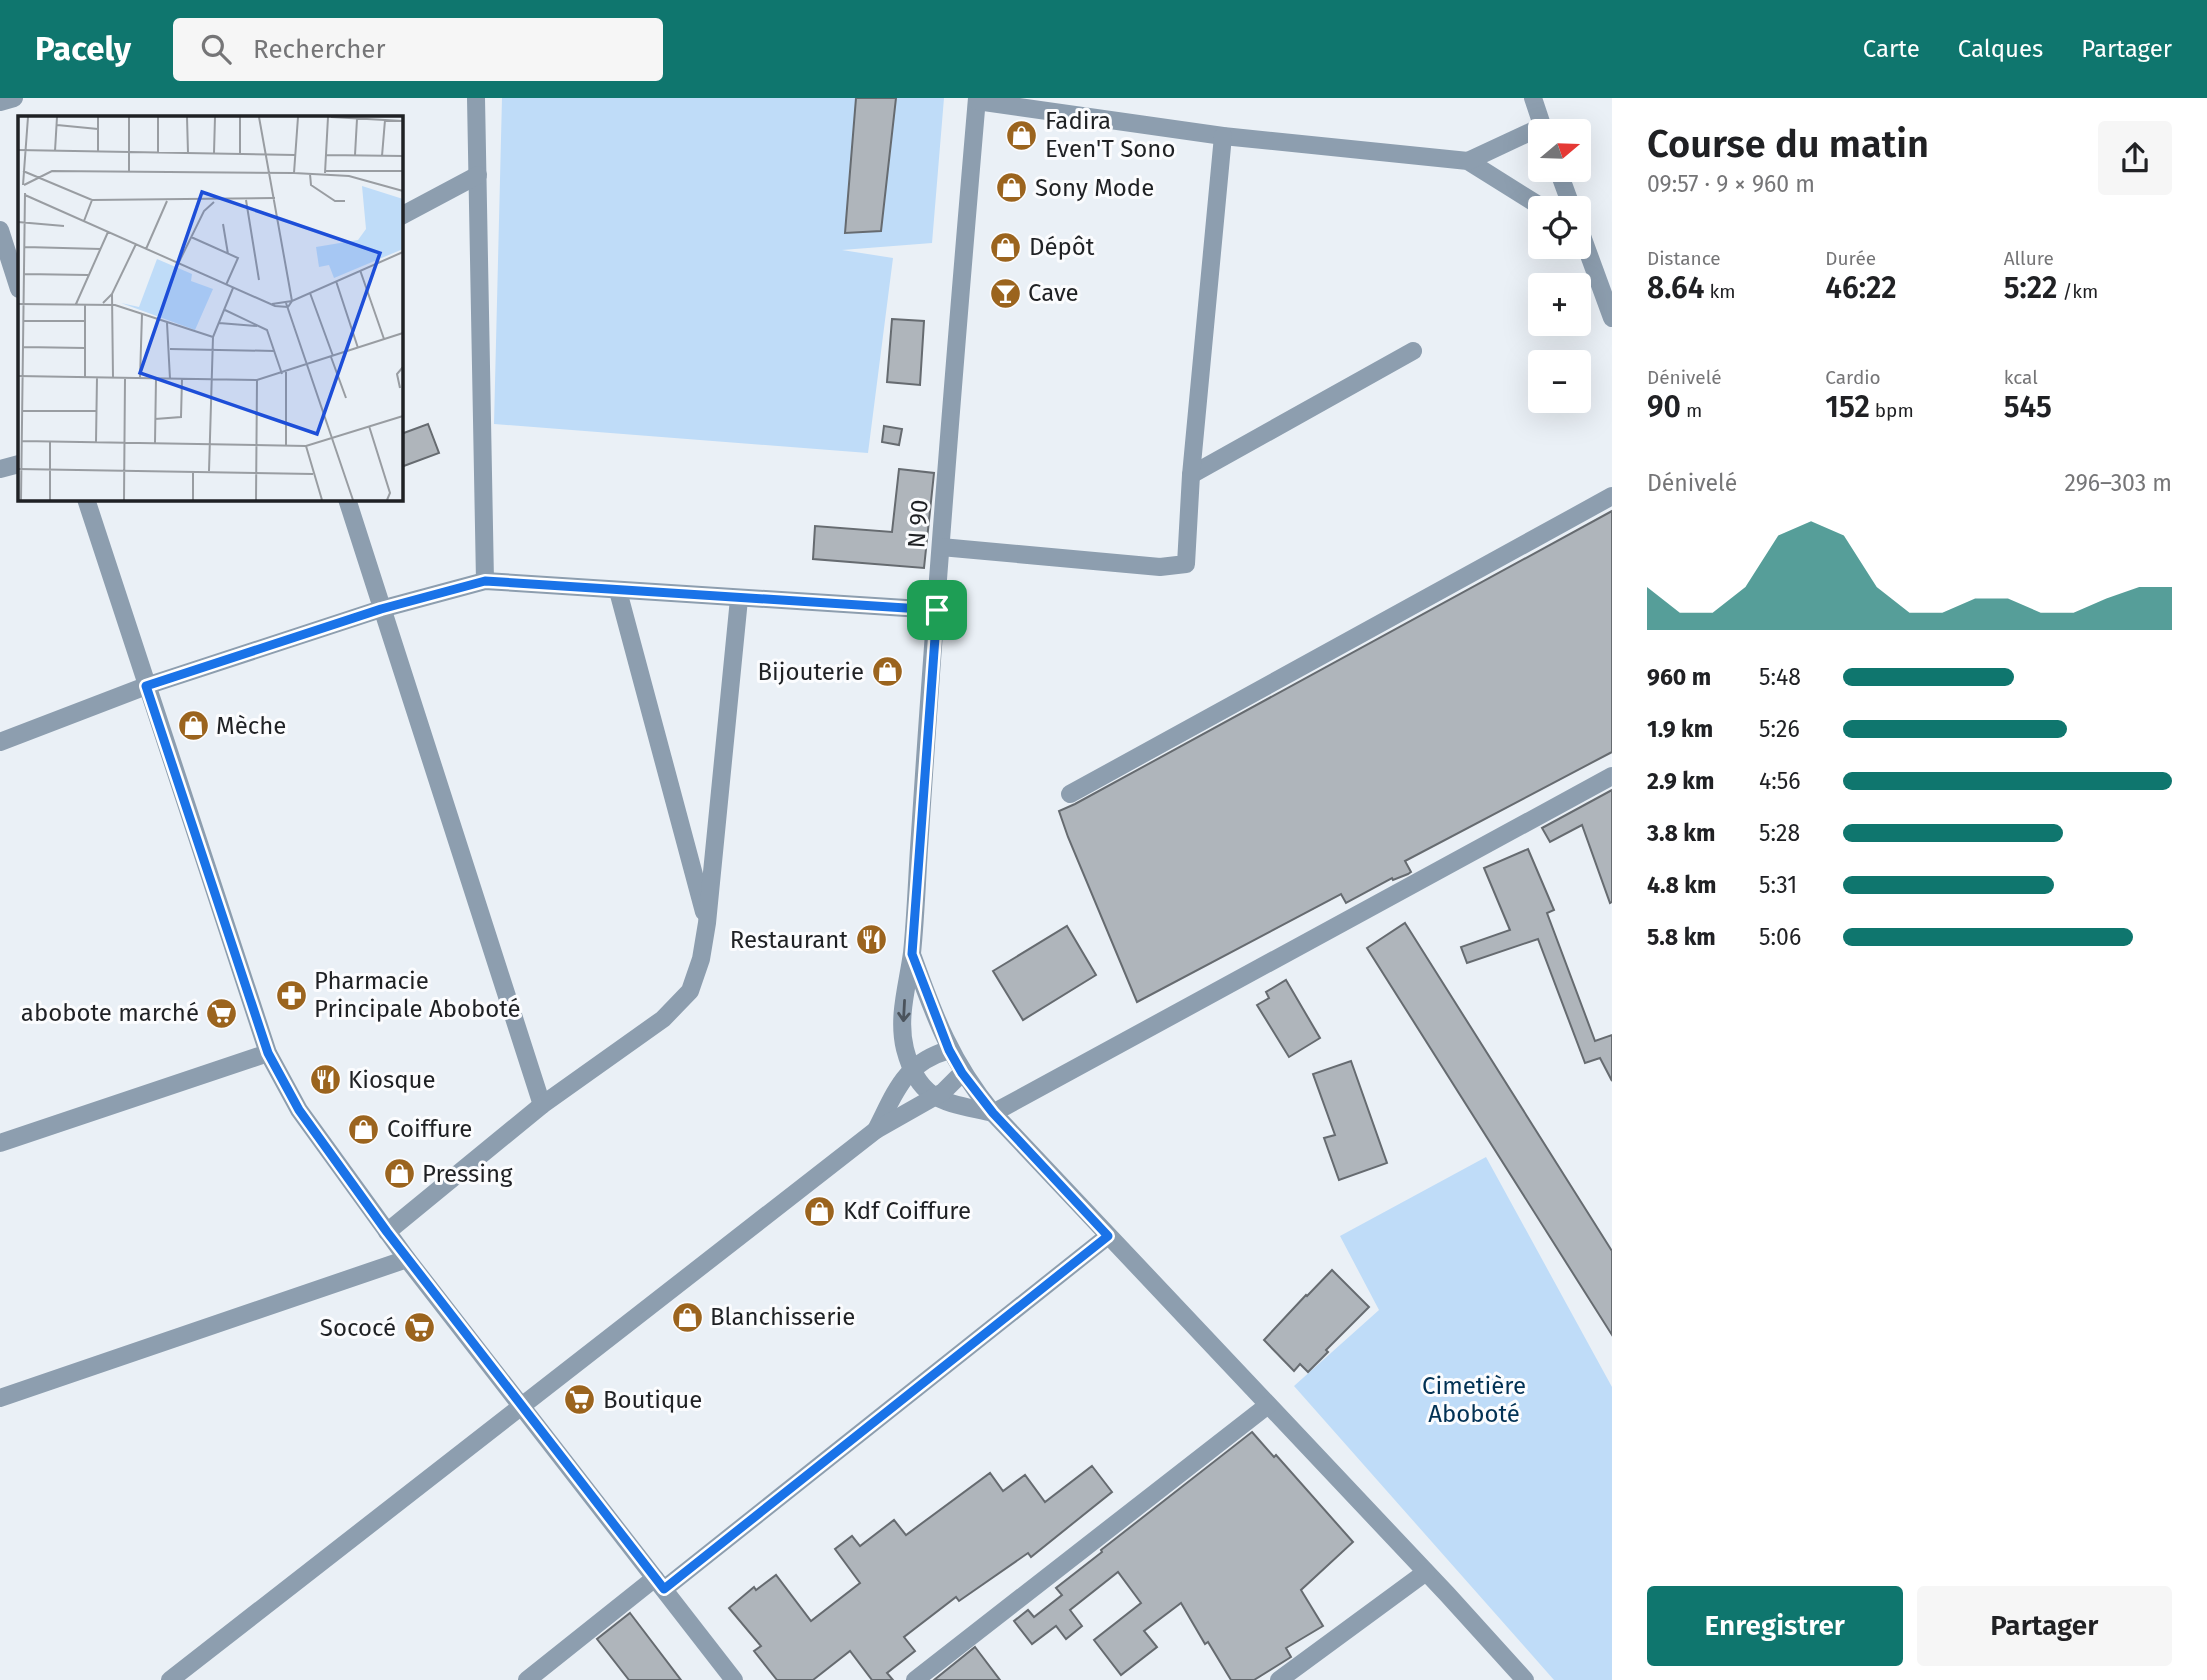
<!DOCTYPE html>
<html lang="fr">
<meta charset="utf-8">
<style>
body{margin:0;font-family:"Fira Sans",sans-serif;background:#f6f6f6;color:#202124;height:100vh;display:flex;flex-direction:column;font-size:26px;white-space:nowrap}
*{box-sizing:border-box;margin:0}
p{font-size:23px;color:#757577}
.icon{flex:none;width:38px;height:38px;fill:none;stroke:currentColor;stroke-width:2;stroke-linecap:round;stroke-linejoin:round}
.map{position:relative;flex:1;overflow:hidden}
.side{display:flex;flex-direction:column;background:#fff;width:595px}
.side>*{flex:none}
.needle{width:46px;rotate:71deg}
.tools{position:absolute;left:1528px;top:21px;display:grid;gap:14px}
.tools a{display:grid;place-items:center;width:63px;height:63px;border-radius:7px;background:#fff;box-shadow:0 7px 28px #0002;font-size:35px}
.pin{position:absolute;display:grid;place-items:center;width:60px;height:60px;color:#fff;margin:-30px;border-radius:14px;box-shadow:0 4px 10px #0006}
.round{display:grid;place-items:center;flex:none;width:74px;height:74px;border-radius:7px;background:#f6f6f6}
.overview{display:flex;align-items:center;justify-content:space-between;height:119px;padding:0 35px}
h1{font-size:38px;font-weight:600;line-height:52px}
.metrics{display:grid;grid-template-columns:repeat(3,1fr);gap:10px;height:119px;padding:7px 35px}
.metrics div{display:grid;align-content:center}
.metrics b{font-size:30px;font-weight:600}
.metrics small{font-size:19px;font-weight:400}
.metrics p{font-size:19px}
.chart{height:196px;padding:14px 35px}
.chart p{display:flex;justify-content:space-between}
.chart svg{width:100%;height:126px;margin-top:7px;fill:#0f766e;opacity:.7}
.primary-button{display:flex;gap:14px;margin-top:auto;padding:14px 35px}
.primary-button a{flex:1;height:80px;border-radius:7px;background:#0f766e;color:#fff;font-size:28px;font-weight:600;line-height:80px;text-align:center}
.primary-button a+a{background:#f6f6f6;color:#202124}
ul{padding:0 35px;list-style:none;font-size:23px}
li{display:grid;grid-template-columns:112px 84px 1fr;align-items:center;height:52px}
li i{height:18px;border-radius:9px;background:#0f766e}
header{display:flex;align-items:center;gap:42px;box-sizing:border-box;height:98px;padding:0 35px;background:#0f766e;color:#fff}
header strong{font-size:33px}
nav{display:flex;gap:38px;margin-inline-start:auto;font-size:24px}
.search{width:490px;height:63px;background:#f6f6f6;display:flex;align-items:center;gap:18px;box-sizing:border-box;padding:0 24px;border-radius:7px;color:#757577;font-size:26px}
main{display:flex;flex:1;min-height:0}
.map>svg:first-child{display:block}
</style>
<header>
<strong>Pacely</strong>
<div class="search"><svg class="icon" aria-label="search" viewBox="0 0 24 24"><circle cx="10" cy="10" r="6"/><path d="M15 15l6 6"/></svg>Rechercher</div>
<nav><a>Carte</a><a>Calques</a><a>Partager</a></nav>
</header>
<main>
<div class="map">
<svg width="1612" height="1582" viewBox="0 0 1612 1582">
<rect width="100%" height="100%" fill="#eaf0f6"/>
<g fill="#bfdcf8">
<path d="M502,0H944L932,145L842,152L893,160L868,355L494,326Z"/>
<path d="M1486,1059L1612,1289V1582H1554L1294,1288L1379,1212L1340,1138Z"/>
</g>
<g fill="#afb5bb" stroke="#666b70" stroke-width="2">
<path d="M856,0H896L881,133L845,135Z"/>
<path d="M892,221L924,223L920,287L887,284Z"/>
<path d="M428,326L439,355L401,369V336Z"/>
<path d="M884,328L902,331L899,347L882,344Z"/>
<path d="M899,371L934,375L924,470L813,461L815,428L892,434Z"/>
<path d="M1612,413V654L1405,763L1411,774L1408,776L1393,782L1392,780L1346,805L1341,796L1137,904L1068,739L1059,713L1075,706Z"/>
<path d="M1612,692V804L1610,805L1582,727L1550,744L1542,730Z"/>
<path d="M1528,751L1554,812L1547,815L1595,943L1612,937V983L1600,960L1585,965L1538,841L1467,865L1461,849L1510,832L1484,770Z"/>
<path d="M1405,825L1612,1153V1237L1367,850Z"/>
<path d="M1067,828L1096,877L1023,922L993,873Z"/>
<path d="M1286,882L1320,940L1289,959L1257,907L1269,900L1266,894Z"/>
<path d="M1351,963L1387,1065L1339,1082L1324,1040L1335,1037L1313,976Z"/>
<path d="M1332,1172L1369,1209L1326,1252L1328,1254L1308,1274L1300,1266L1294,1273L1264,1242L1306,1197L1307,1198Z"/>
<path d="M1252,1334L1274,1359L1276,1357L1353,1444L1301,1492L1323,1528L1286,1550L1291,1559L1254,1582H1231L1208,1544L1205,1546L1181,1505L1144,1533L1157,1549L1121,1577L1094,1542L1141,1505L1118,1474L1070,1512L1082,1528L1066,1541L1056,1528L1032,1546L1014,1523L1028,1512L1034,1519L1062,1497L1056,1490L1102,1454L1101,1452Z"/>
<path d="M1092,1368L1112,1394L1031,1459L1028,1455L959,1503L956,1499L904,1539L915,1553L887,1575L893,1582H872L850,1553L813,1582H777L754,1553L761,1548L729,1510L754,1489L756,1492L776,1477L811,1523L860,1485L835,1451L852,1438L860,1448L894,1422L906,1437L990,1375L1003,1393L1025,1377L1045,1404Z"/>
<path d="M630,1515L681,1582H629L597,1541Z"/>
<path d="M975,1549L1000,1582H934Z"/>
</g>
<g fill="none" stroke-linecap="round" stroke-linejoin="round">
<g stroke="#8d9eaf" stroke-width="18">
<path d="M476,0L485,483"/>
<path d="M977,0C956,245 936,491 920,736C917,776 916,816 912,855C908,886 897,919 905,951C919,1005 946,1004 993,1015L1612,678"/>
<path d="M1533,0L1544,33"/>
<path d="M977,3L1223,38L1468,63L1543,110"/>
<path d="M0,4L14,0"/>
<path d="M1468,63L1543,28"/>
<path d="M1558,72L1572,110"/>
<path d="M401,118L478,77"/>
<path d="M1578,127L1612,220"/>
<path d="M0,132L19,191"/>
<path d="M0,371L19,366"/>
<path d="M1191,377L1413,253"/>
<path d="M86,401L268,955L299,1012L407,1161L734,1582"/>
<path d="M347,401L542,1007"/>
<path d="M941,449L1160,469L1186,466L1191,377L1223,38"/>
<path d="M618,493L704,814"/>
<path d="M0,644L146,588L381,511L485,483L937,512"/>
<path d="M1070,696L1612,398"/>
<path d="M913,859C935,920 951,964 993,1015L1447,1496L1525,1582"/>
<path d="M876,1032C896,993 904,965 949,952"/>
<path d="M0,1045L268,955"/>
<path d="M387,1134L542,1007L663,921L690,893L701,861L707,825L739,501"/>
<path d="M0,1300L407,1161"/>
<path d="M664,1491L1108,1138"/>
<path d="M170,1582L876,1032L943,994L962,975"/>
<path d="M527,1582L655,1480"/>
<path d="M915,1582L1268,1307"/>
<path d="M1279,1582L1426,1474"/>
</g>
</g>
<defs><path id="oneway-shaft" d="M-6 0H5M1.5-3L5.5 0L1.5 3" fill="none" stroke-width="1.6" stroke-linecap="round" stroke-linejoin="round" transform="scale(1.75)"/></defs>
<use stroke="#4b535c" href="#oneway-shaft" transform="translate(904 913) rotate(93)"/>
<g fill="none" stroke-linecap="round" stroke-linejoin="round">
<defs>
<path id="route" d="M485,483L937,512L912,856L949,952L962,975L993,1015L1108,1138L664,1491L387,1134L299,1012L268,955L146,588L381,511Z"/>
</defs>
<use href="#route" stroke="#fff" stroke-width="14"/>
<use href="#route" stroke="#1a73e8" stroke-width="9"/>
</g>
<defs>
<symbol id="shop-disc" viewBox="-11 -11 22 22"><circle r="9.5" fill="#9b641e" stroke="#fbfcfe"/><path d="M-5-2.5h2.3a2.7 3.5 0 0 1 5.4 0H5L5.5 6h-11ZM-1.5-2.5h3a1.5 2.3 0 0 0-3 0Z" fill="#fff"/></symbol>
<symbol id="bar-disc" viewBox="-11 -11 22 22"><circle r="9.5" fill="#9b641e" stroke="#fbfcfe"/><path d="M-6-5H6L.8 .8V4.5H3.5V6h-7V4.5H-.8V.8Z" fill="#fff"/></symbol>
<symbol id="restaurant-disc" viewBox="-11 -11 22 22"><circle r="9.5" fill="#9b641e" stroke="#fbfcfe"/><path d="M-5-6h1v4h1v-4h1v4h1v-4h1v5L-1.5 .5V6h-2V.5L-5-1ZM5-6V6H3V1.5H1.5Q1.5-4 5-6Z" fill="#fff"/></symbol>
<symbol id="pharmacy-disc" viewBox="-11 -11 22 22"><circle r="9.5" fill="#9b641e" stroke="#fbfcfe"/><path d="M-2-6h4v4h4v4h-4v4h-4v-4h-4v-4h4Z" fill="#fff"/></symbol>
<symbol id="supermarket-disc" viewBox="-11 -11 22 22"><circle r="9.5" fill="#9b641e" stroke="#fbfcfe"/><path d="M-6-5.5h2.5l.6 2H6L4.5 2H-2.5L-4.4-4H-6ZM-1.5 3.2a1.3 1.3 0 1 0 .1 0ZM3 3.2a1.3 1.3 0 1 0 .1 0Z" fill="#fff"/></symbol>
</defs>
<g fill-rule="evenodd">
<use href="#shop-disc" x="1004" y="20" width="35" height="35"/>
<use href="#shop-disc" x="994" y="72" width="35" height="35"/>
<use href="#shop-disc" x="988" y="132" width="35" height="35"/>
<use href="#bar-disc" x="988" y="178" width="35" height="35"/>
<use href="#shop-disc" x="870" y="556" width="35" height="35"/>
<use href="#shop-disc" x="176" y="610" width="35" height="35"/>
<use href="#restaurant-disc" x="854" y="824" width="35" height="35"/>
<use href="#pharmacy-disc" x="274" y="880" width="35" height="35"/>
<use href="#supermarket-disc" x="204" y="898" width="35" height="35"/>
<use href="#restaurant-disc" x="308" y="964" width="35" height="35"/>
<use href="#shop-disc" x="346" y="1014" width="35" height="35"/>
<use href="#shop-disc" x="382" y="1058" width="35" height="35"/>
<use href="#shop-disc" x="802" y="1096" width="35" height="35"/>
<use href="#shop-disc" x="670" y="1202" width="35" height="35"/>
<use href="#supermarket-disc" x="402" y="1212" width="35" height="35"/>
<use href="#supermarket-disc" x="562" y="1284" width="35" height="35"/>
</g>
<g text-anchor="middle" stroke-width="6" stroke-linejoin="round" paint-order="stroke">
<g font-size="24" fill="#1f2124" stroke="#fbfcfe" text-anchor="start">
<text x="1045" y="31">Fadira<tspan x="1045" dy="28">Even'T Sono</tspan></text>
<text x="1035" y="98">Sony Mode</text>
<text x="1029" y="157">Dépôt</text>
<text x="1028" y="203">Cave</text>
<text x="864" y="582" text-anchor="end">Bijouterie</text>
<text x="216" y="636">Mèche</text>
<text x="848" y="850" text-anchor="end">Restaurant</text>
<text x="314" y="891">Pharmacie<tspan x="314" dy="28">Principale Aboboté</tspan></text>
<text x="199" y="923" text-anchor="end">abobote marché</text>
<text x="348" y="990">Kiosque</text>
<text x="387" y="1039">Coiffure</text>
<text x="422" y="1084">Pressing</text>
<text x="843" y="1121">Kdf Coiffure</text>
<text x="710" y="1227">Blanchisserie</text>
<text x="396" y="1238" text-anchor="end">Sococé</text>
<text x="603" y="1310">Boutique</text>
</g>
<g font-size="24" fill="#1f2124" stroke="#fbfcfe">
<text transform="translate(918 426) rotate(-86)" y="8">N 90</text>
</g>
<g font-size="24" fill="#013154" stroke="#fbfcfe">
<text x="1474" y="1296">Cimetière<tspan x="1474" dy="28">Aboboté</tspan></text>
</g>
</g>
<g transform="translate(18 18)">
<rect width="385" height="385" fill="#eaf0f6"/>
<path d="M344,70L385,83V133L316,162L311,149L301,151L298,131L340,124L348,113ZM139,143L174,158L173,165L195,173L177,214L103,187L121,191Z" fill="#bfdcf8"/>
<path fill="none" stroke="#999da2" stroke-width="2" d="M80,1V35M169,1L170,37M241,1L274,185L270,191M313,1L385,5M39,9L80,13M0,34L277,39M37,35L39,1M140,36V1M196,37L197,1M222,37V1M308,39L385,40M337,39L339,3M364,40L367,4M5,55L74,84L257,82M111,55V1M308,55H385M276,57L280,1M307,57L310,1M292,58L293,69L317,85H327M5,69L10,1M6,69L34,55L276,57L331,60L385,75M7,79L257,190L270,191M228,84L241,164M66,105L74,84M0,106L46,110M205,108L210,138M173,121L220,142L208,169M7,131L83,133M128,133L149,85M160,148L186,95L196,86M342,154L366,223M6,158L70,159M318,165L340,232M292,177L315,240M94,178L95,262M85,187L94,178L118,128M268,187L335,384M0,188L97,189L195,221M58,188L90,116M67,188V261M254,188L274,185L385,136M207,194L249,214L264,258M5,205H67M149,207L152,263M201,207L239,210M5,231L67,232M152,233L256,235M313,241L328,282M0,260L239,264L385,217M122,262L124,198M382,272L379,258L385,251M4,295H78M137,303L163,301L164,263M351,310L372,377L369,384M4,325L288,330L385,300M78,326L79,261M137,327L138,262M268,330V256M288,330L304,384M0,353L295,358M191,355L195,221L215,172M3,384L7,77M32,384V326M106,384L107,262M175,384V356M238,384L239,264"/>
<path fill="#1d4ed8" fill-opacity="0.15" stroke="#1d4ed8" stroke-width="3.5" d="M184,76L362,137L299,318L122,257Z"/>
<rect width="385" height="385" fill="none" stroke="#1f2124" stroke-width="3.5"/>
</g>
</svg>
<div class="tools">
<a><svg class="needle" viewBox="-14 -14 28 28"><path d="M0-13l5 13h-10z" fill="#e53935"/><path d="M0 13l5-13h-10z" fill="#757577"/></svg></a>
<a><svg class="icon" aria-label="locate" viewBox="0 0 24 24"><circle cx="12" cy="12" r="6"/><path d="M12 2v4M12 18v4M2 12h4M18 12h4"/></svg></a>
<a>+</a>
<a>−</a>
</div>
<div class="pin" style="left:937px;top:512px;background:#1e9e55"><svg class="icon" aria-label="arrive" viewBox="0 0 24 24"><path d="M6 21V4h12l-3 4 3 4H6"/></svg></div>
</div>
<section class="side">
<div class="overview"><div><h1>Course du matin</h1><p>09:57 · 9 × 960 m</p></div><a class="round"><svg class="icon" aria-label="share" viewBox="0 0 24 24"><path d="M12 15V3M7 8l5-5 5 5M5 13v7h14v-7"/></svg></a></div>
<div class="metrics">
<div><p>Distance</p><b>8.64<small> km</small></b></div>
<div><p>Durée</p><b>46:22</b></div>
<div><p>Allure</p><b>5:22<small> /km</small></b></div>
</div>
<div class="metrics">
<div><p>Dénivelé</p><b>90<small> m</small></b></div>
<div><p>Cardio</p><b>152<small> bpm</small></b></div>
<div><p>kcal</p><b>545</b></div>
</div>
<div class="chart"><p><span>Dénivelé</span>296–303 m</p>
<svg viewBox="0 0 160 44" preserveAspectRatio="none"><path d="M0 44V29L10 38L20 38L30 29L40 11L50 6L60 11L70 29L80 38L90 38L100 33L110 33L120 38L130 38L140 33L150 29L160 29V44z"/></svg>
</div>
<ul>
<li><b>960 m</b>5:48<i style="width:52%"></i></li>
<li><b>1.9 km</b>5:26<i style="width:68%"></i></li>
<li><b>2.9 km</b>4:56<i style="width:100%"></i></li>
<li><b>3.8 km</b>5:28<i style="width:67%"></i></li>
<li><b>4.8 km</b>5:31<i style="width:64%"></i></li>
<li><b>5.8 km</b>5:06<i style="width:88%"></i></li>
</ul>
<div class="primary-button"><a>Enregistrer</a><a>Partager</a></div>
</section>
</main>
